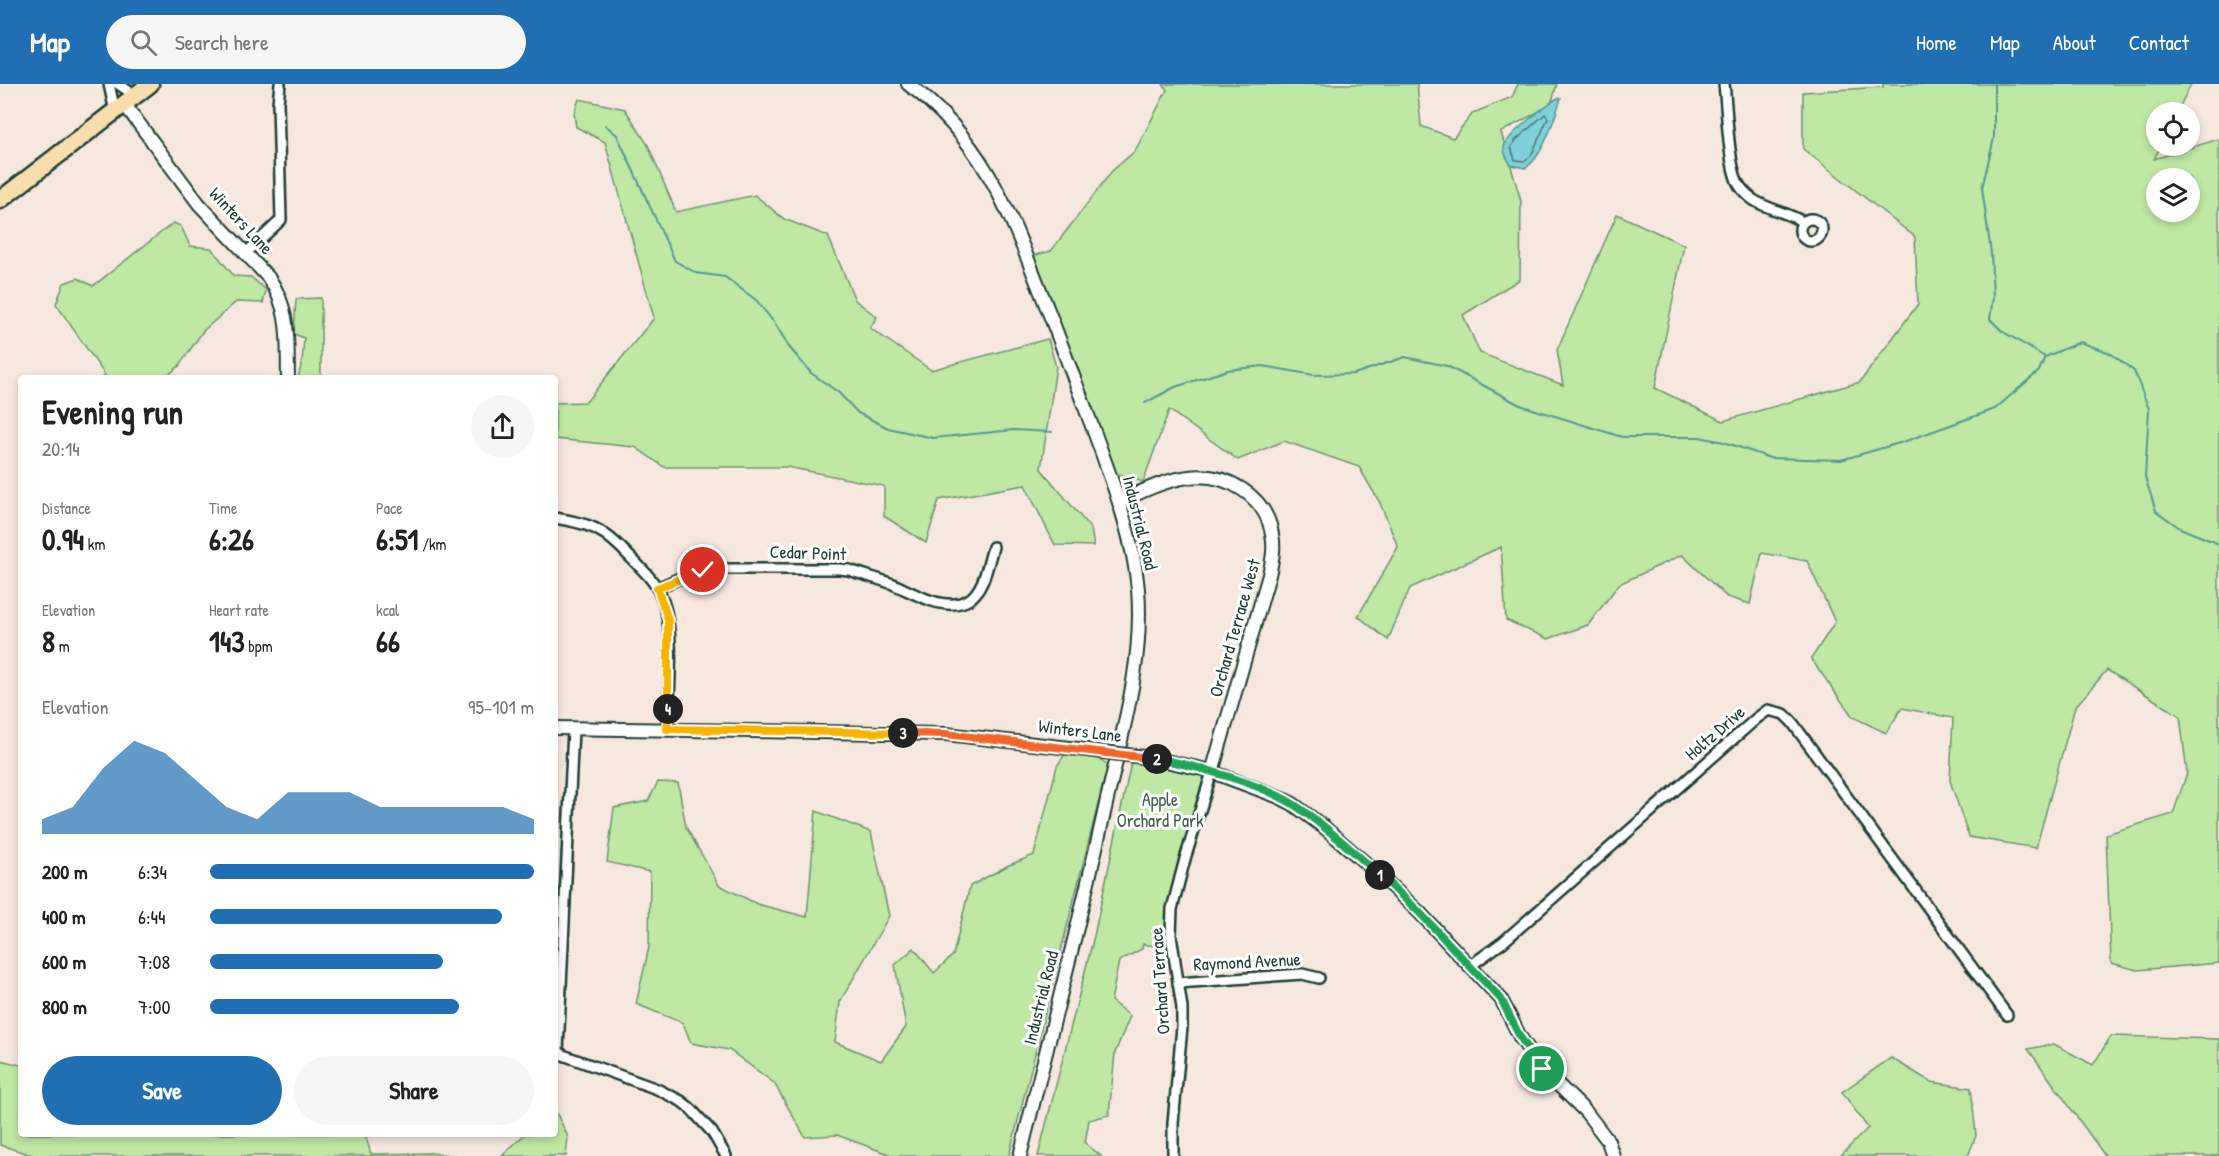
<!DOCTYPE html>
<meta charset="utf-8">
<style>
body{margin:0;font-family:"Patrick Hand",sans-serif;background:#f6f6f6;color:#222;height:100vh;display:flex;flex-direction:column;font-size:22px;white-space:nowrap}
*{box-sizing:border-box;margin:0}
p{font-size:20px;color:#767676}
.icon{flex:none;width:33px;height:33px;fill:none;stroke:currentColor;stroke-width:2;stroke-linecap:round;stroke-linejoin:round}
.map{position:relative;flex:1;overflow:hidden}
.side{position:absolute;left:18px;top:291px;width:540px;height:762px;display:flex;flex-direction:column;background:#fff;border-radius:6px;box-shadow:0 3px 9px #0003}
.side>*{flex:none}
.tools{position:absolute;left:2146px;top:18px;display:grid;gap:12px}
.tools a{display:grid;place-items:center;width:54px;height:54px;border-radius:50%;background:#fff;box-shadow:0 3px 9px #0003;font-size:30px}
.pin{position:absolute;display:grid;place-items:center;width:51px;height:51px;color:#fff;margin:-26px;border:3px solid #fff;border-radius:50%;box-shadow:0 2px 6px #0007}
.km{position:absolute;width:30px;height:30px;margin:-15px;border-radius:50%;background:#222;color:#fff;font-size:16px;line-height:30px;text-align:center}
.round{display:grid;place-items:center;flex:none;width:63px;height:63px;border-radius:32px;background:#f6f6f6}
.summary{display:flex;align-items:center;justify-content:space-between;height:102px;padding:0 24px}
h1{font-size:33px;font-weight:700;line-height:45px}
.metrics{display:grid;grid-template-columns:repeat(3,1fr);gap:9px;height:102px;padding:6px 24px}
.metrics div{display:grid;align-content:center}
.metrics b{font-size:30px;font-weight:700}
.metrics small{font-size:16px;font-weight:400}
.metrics p{font-size:16px}
.chart{height:168px;padding:12px 24px}
.chart p{display:flex;justify-content:space-between}
.chart svg{width:100%;height:108px;margin-top:6px;fill:#1f6fb2;opacity:.7}
.button{display:flex;gap:12px;margin-top:auto;padding:12px 24px}
.button a{flex:1;height:69px;border-radius:36px;background:#1f6fb2;color:#fff;font-size:24px;font-weight:700;line-height:69px;text-align:center}
.button a+a{background:#f6f6f6;color:#222}
ul{padding:0 24px;list-style:none;font-size:20px}
li{display:grid;grid-template-columns:96px 72px 1fr;align-items:center;height:45px}
li i{height:15px;border-radius:8px;background:#1f6fb2}
header{display:flex;align-items:center;gap:36px;box-sizing:border-box;height:84px;padding:0 30px;background:#1f6fb2;color:#fff}
header strong{font-size:28px}
nav{display:flex;gap:33px;margin-inline-start:auto;font-size:21px}
.search{width:420px;height:54px;background:#f6f6f6;display:flex;align-items:center;gap:15px;box-sizing:border-box;padding:0 21px;border-radius:33px;color:#767676;font-size:22px}
.map>svg:first-child{display:block}
</style>
<header>
<strong>Map</strong>
<div class="search"><svg class="icon" aria-label="search" viewBox="0 0 24 24"><circle cx="10" cy="10" r="6"/><path d="M15 15l6 6"/></svg>Search here</div>
<nav><a>Home</a><a>Map</a><a>About</a><a>Contact</a></nav>
</header>
<div class="map">
<svg width="2219" height="1072" viewBox="0 0 2219 1072">
<rect width="100%" height="100%" fill="#f7e8df"/>
<filter id="ink" filterUnits="userSpaceOnUse"><feTurbulence type="fractalNoise" baseFrequency=".0167" numOctaves="2"/><feDisplacementMap in="SourceGraphic" scale="12" xChannelSelector="R" yChannelSelector="G"/><feConvolveMatrix kernelMatrix="1 2 1 2 8 2 1 2 1" color-interpolation-filters="sRGB"/></filter>
<g filter="url(#ink)">
<g fill="#bee8a4" stroke="#6e926c" stroke-width="1.5" fill-rule="evenodd">
<path d="M1163,0H1417L1421,42L1453,54L1473,29L1512,13L1518,0H1557L1551,21L1501,48L1521,117L1520,195L1463,231L1480,269L1563,301L1557,266L1617,130L1684,161L1655,304L1723,337L1860,298L1918,220L1915,153L1803,65V8L1883,3V0H2191L2177,28H2157V62H2161L2154,75L2219,55V879L2137,886L2111,879L2106,750L2173,730L2187,689L2180,632L2107,586L2075,623L2036,764L1969,753L1950,697L1953,634L1902,624L1886,649L1853,633L1811,575L1835,538L1807,477L1762,469L1750,520L1727,513L1682,471L1619,500L1588,541L1548,555L1506,536L1501,463L1410,504L1388,556L1358,532L1398,463L1380,419L1359,383L1284,357L1238,376L1169,326L1143,398L1109,387L1028,173L1051,167L1112,87L1135,67L1167,6ZM2157,94H2190V128H2157Z"/>
<path d="M579,15L625,25L648,61L676,128L755,111L784,135L828,152L855,216L877,233L870,244L931,286L1048,255L1056,283L1041,385L1091,445L1094,462L1055,461L1025,401L939,416L926,459L884,432V402L787,383H664L635,363L555,355V319L586,318L654,234L605,58L576,43L574,29Z"/>
<path d="M173,139L181,142L190,162L211,164L234,192L251,193L266,206L263,219L236,218L203,247L179,282L165,294H101L105,291L56,220L64,199L78,194L93,202Z"/>
<path d="M321,214V294H298L302,278L304,254L294,250L296,215Z"/>
<path d="M1069,664L1087,666L1108,681L1009,1072H894L837,1051L805,1053L774,999L729,966L691,959L683,939L636,920L649,863L650,788L607,778L614,724L648,717L658,698L678,699L686,743L719,801L757,820L807,833L816,727L871,748L889,832L840,918L835,958L881,977L906,943L895,881L914,864L934,889L953,871L970,802L1007,782L1034,771L1057,682Z"/>
<path d="M1132,674L1212,688L1175,811L1172,865L1143,860L1142,865L1119,877L1111,917L1130,932L1115,969L1109,1031L1089,1036L1085,1059L1101,1072H1038L1094,852Z"/>
<path d="M2111,952L2219,955V1072H2105L2028,965L2054,960L2093,981Z"/>
<path d="M1891,974L1931,998L1971,1004L1976,1052L1968,1072H1840L1868,1044L1842,1008Z"/>
<path d="M0,976L21,981V1050H365L371,1070L431,1069L459,1072H35L0,1061Z"/>
<path d="M555,1026L568,1053L566,1072H502L525,1050H555Z"/>
</g>
<path fill="#7fd0d8" stroke="#599596" stroke-width="1.5" d="M1558,14H1561C1555,33 1543,74 1525,84L1511,81C1508,76 1503,69 1504,63C1507,51 1547,20 1558,14Z"/>
<g fill="none" stroke-linecap="round" stroke-linejoin="round">
<path stroke="#457876" stroke-width="1.5" d="M1545,30L1548,34L1531,72L1524,77L1515,76L1511,63L1516,56Z"/>
<g stroke="#599596" stroke-width="2">
<path d="M1994,0V54L1982,104L1991,169L1993,213L1990,235L2002,247L2045,273"/>
<path d="M605,41L617,51L675,177L696,189L725,193L756,216L776,241L789,263L811,289L838,308L858,329L888,344L933,354L1014,346L1052,348"/>
<path d="M1145,319L1175,303L1228,286L1263,282L1314,291L1354,290L1405,273L1447,282L1520,321L1622,353H1699L1724,358L1770,374L1841,376L1903,358L1995,325L2039,287L2045,273L2080,258L2110,269L2134,287L2149,325L2145,393L2156,427L2180,444L2219,460"/>
</g>
<defs>
<g id="street">
<path d="M109,0L115,28"/>
<path d="M118,0L136,12"/>
<path d="M1724,0C1727,25 1728,75 1737,97C1740,104 1746,110 1752,115C1768,126 1787,128 1803,138"/>
<circle cx="1811" cy="146" r="11"/>
<path d="M246,169L281,136L278,19L280,0"/>
<path d="M555,434C592,440 604,445 630,473C642,485 655,497 661,512C676,546 669,607 667,645"/>
<path d="M657,504L694,488L709,485H839L849,486C864,491 879,495 893,500C914,509 945,529 968,516C984,507 988,479 993,463"/>
<path d="M573,645L558,967L563,971L657,1005L681,1017L690,1024L712,1048L726,1072"/>
<path d="M1470,882L1503,858L1757,634L1768,626L1784,630L1792,638L2007,931"/>
<path d="M1178,899L1302,890L1319,894"/>
<path d="M1173,1072V1039L1182,943V924L1171,851L1172,825L1185,775L1212,688"/>
</g>
<g id="secondary">
<path d="M908,0C989,60 1012,137 1048,226C1064,267 1079,308 1095,350C1113,400 1133,451 1138,505C1144,578 1122,649 1106,720C1080,838 1049,955 1020,1072"/>
<path d="M125,21L199,120L268,193C291,225 287,257 288,294"/>
<path d="M1119,418C1141,408 1164,396 1189,393C1226,388 1266,412 1272,450C1275,465 1272,477 1269,491L1212,688"/>
<path d="M555,644L946,650L1087,666"/>
<path d="M1152,674L1207,686L1279,713L1293,720L1325,744L1376,788L1419,828L1501,915L1520,953L1542,985L1586,1028L1608,1057L1613,1072"/>
</g>
<path id="highway" d="M0,116L150,0"/>
</defs>
<use href="#street" stroke="#1f3d34" stroke-width="14"/>
<use href="#secondary" stroke="#1f3d34" stroke-width="16"/>
<use href="#highway" stroke="#1f3d34" stroke-width="21"/>
<use href="#street" stroke="#fff" stroke-width="9"/>
<use href="#secondary" stroke="#fff" stroke-width="12"/>
<use href="#highway" stroke="#f9deab" stroke-width="16"/>
<defs>
<path id="secondary-bridge" d="M1087,666L1152,674"/>
</defs>
<use href="#secondary-bridge" stroke="#1f3d34" stroke-width="16" stroke-linecap="butt"/>
<use href="#secondary-bridge" stroke="#fff" stroke-width="12"/>
</g>
</g>
<g fill="none" stroke-linecap="round" stroke-linejoin="round" filter="url(#ink)">
<defs>
<path id="split-1" d="M1380,791L1419,828L1501,915L1520,953L1542,985"/>
<path id="split-2" d="M1157,675C1195,681 1261,700 1293,720C1324,740 1352,767 1380,791"/>
<path id="split-3" d="M903,649L946,650L1157,675"/>
<path id="split-4" d="M668,625L667,645L903,649"/>
<path id="split-5" d="M668,625V535L657,504L703,486"/>
</defs>
<use href="#split-1" stroke="#fff" stroke-width="12"/>
<use href="#split-2" stroke="#fff" stroke-width="12"/>
<use href="#split-3" stroke="#fff" stroke-width="12"/>
<use href="#split-4" stroke="#fff" stroke-width="12"/>
<use href="#split-5" stroke="#fff" stroke-width="12"/>
<use href="#split-1" stroke="#22a559" stroke-width="8"/>
<use href="#split-2" stroke="#22a559" stroke-width="8"/>
<use href="#split-3" stroke="#f0652b" stroke-width="8"/>
<use href="#split-4" stroke="#f5b400" stroke-width="8"/>
<use href="#split-5" stroke="#f5b400" stroke-width="8"/>
</g>
<g text-anchor="middle" stroke-width="6" stroke-linejoin="round" paint-order="stroke">
<g font-size="18" fill="#1f3d34" stroke="#fff">
<text transform="translate(241 137) rotate(47)" y="6">Winters Lane</text>
<text transform="translate(1140 439) rotate(76)" y="6">Industrial Road</text>
<text transform="translate(808 469) rotate(2)" y="6">Cedar Point</text>
<text transform="translate(1235 544) rotate(-74)" y="6">Orchard Terrace West</text>
<text transform="translate(1080 647) rotate(7)" y="6">Winters Lane</text>
<text transform="translate(1715 649) rotate(-41)" y="6">Holtz Drive</text>
<text transform="translate(1247 878) rotate(-3)" y="6">Raymond Avenue</text>
<text transform="translate(1160 897) rotate(-94)" y="6">Orchard Terrace</text>
<text transform="translate(1041 914) rotate(-76)" y="6">Industrial Road</text>
</g>
<g font-size="18" fill="#3f5f4a" stroke="#fff">
<text x="1160" y="722">Apple<tspan x="1160" dy="21">Orchard Park</tspan></text>
</g>
</g>
</svg>
<div class="tools">
<a><svg class="icon" aria-label="locate" viewBox="0 0 24 24"><circle cx="12" cy="12" r="6"/><path d="M12 2v4M12 18v4M2 12h4M18 12h4"/></svg></a>
<a><svg class="icon" aria-label="layers" viewBox="0 0 24 24"><path d="M12 4l9 5-9 5-9-5zM3 14l9 5 9-5"/></svg></a>
</div>
<div class="pin" style="left:1542px;top:985px;background:#1e9e55"><svg class="icon" aria-label="arrive" viewBox="0 0 24 24"><path d="M6 21V4h12l-3 4 3 4H6"/></svg></div>
<div class="pin" style="left:703px;top:486px;background:#d93025"><svg class="icon" aria-label="check" viewBox="0 0 24 24"><path d="M5 12l5 5 9-10"/></svg></div>
<b class="km" style="left:1380px;top:791px">1</b>
<b class="km" style="left:1157px;top:675px">2</b>
<b class="km" style="left:903px;top:649px">3</b>
<b class="km" style="left:668px;top:625px">4</b>
<section class="side">
<div class="summary"><div><h1>Evening run</h1><p>20:14</p></div><a class="round"><svg class="icon" aria-label="share" viewBox="0 0 24 24"><path d="M12 15V3M7 8l5-5 5 5M5 13v7h14v-7"/></svg></a></div>
<div class="metrics">
<div><p>Distance</p><b>0.94<small> km</small></b></div>
<div><p>Time</p><b>6:26</b></div>
<div><p>Pace</p><b>6:51<small> /km</small></b></div>
</div>
<div class="metrics">
<div><p>Elevation</p><b>8<small> m</small></b></div>
<div><p>Heart rate</p><b>143<small> bpm</small></b></div>
<div><p>kcal</p><b>66</b></div>
</div>
<div class="chart"><p><span>Elevation</span>95–101 m</p>
<svg viewBox="0 0 160 44" preserveAspectRatio="none"><path d="M0 44V38L10 33L20 17L30 6L40 11L50 22L60 33L70 38L80 27L90 27L100 27L110 33L120 33L130 33L140 33L150 33L160 38V44z"/></svg>
</div>
<ul>
<li><b>200 m</b>6:34<i style="width:100%"></i></li>
<li><b>400 m</b>6:44<i style="width:90%"></i></li>
<li><b>600 m</b>7:08<i style="width:72%"></i></li>
<li><b>800 m</b>7:00<i style="width:77%"></i></li>
</ul>
<div class="button"><a>Save</a><a>Share</a></div>
</section>
</div>
